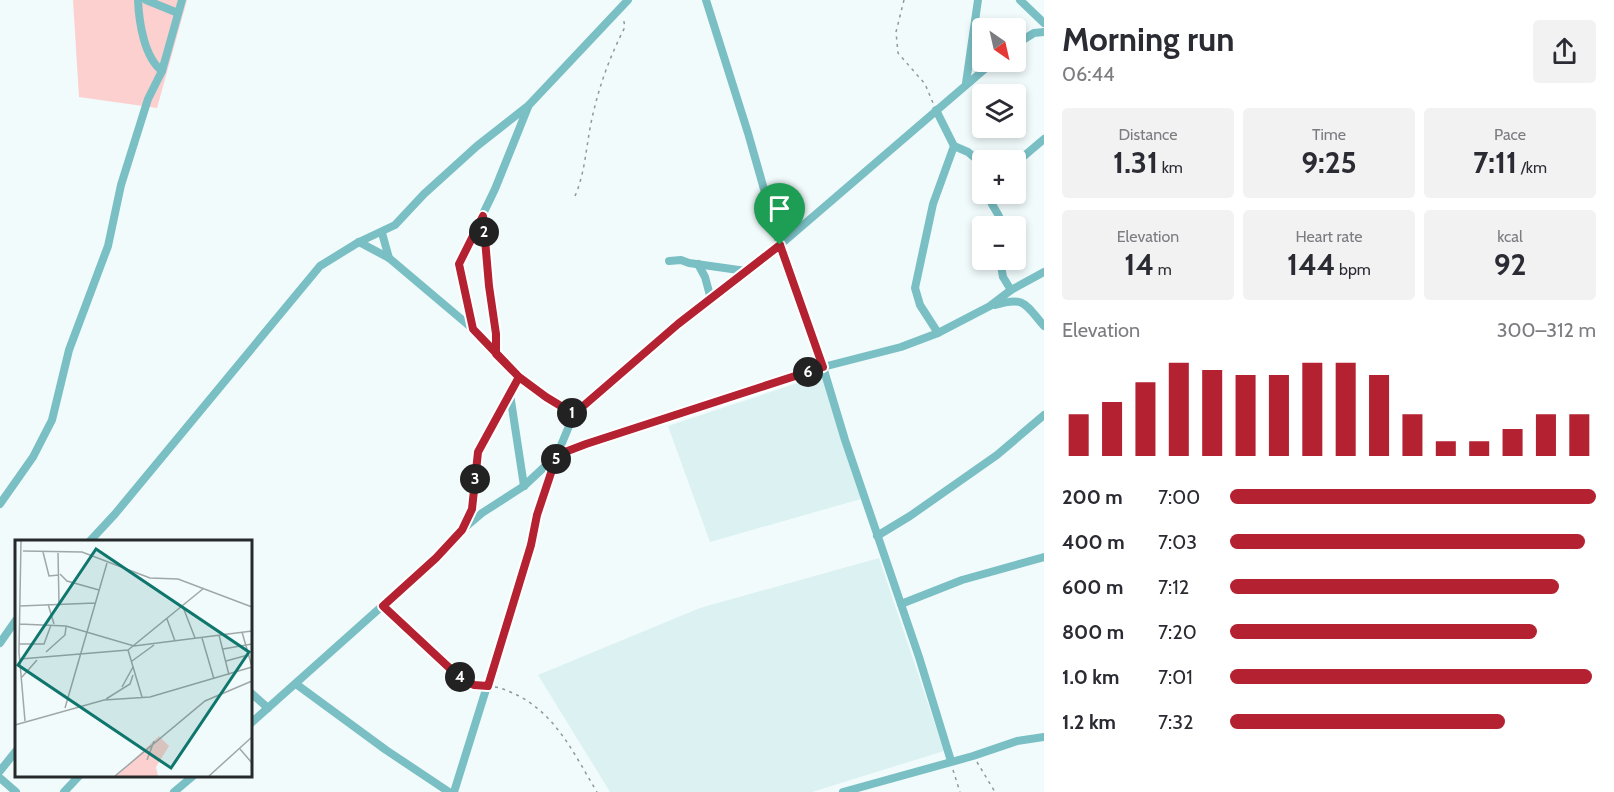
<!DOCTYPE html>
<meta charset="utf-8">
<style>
body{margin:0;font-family:Cabin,sans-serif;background:#f2f2f3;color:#2b2b33;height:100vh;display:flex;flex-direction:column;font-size:22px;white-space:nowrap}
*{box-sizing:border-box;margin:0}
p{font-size:20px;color:#7c7c81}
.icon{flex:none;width:33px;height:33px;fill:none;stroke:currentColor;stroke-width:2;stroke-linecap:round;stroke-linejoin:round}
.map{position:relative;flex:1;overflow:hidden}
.sheet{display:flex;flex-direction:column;background:#fff;width:570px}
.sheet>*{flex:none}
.needle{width:39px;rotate:146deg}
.fabs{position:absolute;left:972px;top:18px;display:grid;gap:12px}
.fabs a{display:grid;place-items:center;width:54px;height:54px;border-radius:6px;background:#fff;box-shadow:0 3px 9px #0003;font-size:30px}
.pin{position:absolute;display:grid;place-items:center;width:51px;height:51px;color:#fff;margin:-62px -26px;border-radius:50% 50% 50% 0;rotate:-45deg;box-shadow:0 0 6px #0007}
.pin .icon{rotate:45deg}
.km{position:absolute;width:30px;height:30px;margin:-15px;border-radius:50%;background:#222;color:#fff;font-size:16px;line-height:30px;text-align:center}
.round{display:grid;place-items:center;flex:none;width:63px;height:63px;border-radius:6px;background:#f2f2f3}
.head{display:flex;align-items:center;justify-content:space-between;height:102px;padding:0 18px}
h1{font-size:33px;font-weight:800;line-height:45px}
.metrics{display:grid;grid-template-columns:repeat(3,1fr);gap:9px;height:102px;padding:6px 18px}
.metrics div{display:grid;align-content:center;border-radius:6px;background:#f2f2f3;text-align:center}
.metrics b{font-size:30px;font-weight:800}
.metrics small{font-size:16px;font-weight:400}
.metrics p{font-size:16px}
.chart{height:168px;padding:12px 18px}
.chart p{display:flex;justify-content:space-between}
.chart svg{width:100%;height:108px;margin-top:6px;stroke:#b42232;stroke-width:6}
ul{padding:0 18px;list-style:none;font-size:20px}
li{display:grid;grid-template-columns:96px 72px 1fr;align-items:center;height:45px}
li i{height:15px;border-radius:8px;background:#b42232}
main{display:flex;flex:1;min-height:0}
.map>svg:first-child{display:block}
</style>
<main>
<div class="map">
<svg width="1044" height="792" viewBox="0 0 1044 792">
<rect width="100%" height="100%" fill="#f1fbfc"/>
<g fill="#dcf1f2">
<path d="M822,375L861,499L710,542L668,426Z"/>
<path d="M879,558L944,751L812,792H610L538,675L700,608Z"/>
</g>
<path fill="#fcd0ce" d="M73,0H187L157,108L79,97Z"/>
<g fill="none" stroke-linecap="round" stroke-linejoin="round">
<g stroke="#909898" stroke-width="1.5" stroke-dasharray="3 4.5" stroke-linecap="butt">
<path d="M904,0L896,32L898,53L925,84L933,103"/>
<path d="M575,196C585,173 586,148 591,123C598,89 609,58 625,27L623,17"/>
<path d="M495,687C503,688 510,692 517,695C557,715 575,756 597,792"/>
<path d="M977,762L995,792"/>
<path d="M953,770L960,792"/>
</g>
<g stroke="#79bfc4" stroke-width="8">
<path d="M138,0C139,22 144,57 162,71"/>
<path d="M146,0L178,13"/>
<path d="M706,0L748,133L787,270L823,367L845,440L919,657L951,761"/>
<path d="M1020,0L1044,23"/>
<path d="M1016,44L1034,33L1044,32"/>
<path d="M966,83L978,0"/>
<path d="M936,110L954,146L968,152L982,164"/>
<path d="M1010,160L1024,156L1044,139"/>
<path d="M988,194C990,206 1002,215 1002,226"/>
<path d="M483,217L489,286L496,334V354"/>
<path d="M382,233L389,258"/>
<path d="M359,242L389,258L473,329L519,377L546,397L574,414"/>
<path d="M1000,260L1003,277L1011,290"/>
<path d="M669,261L681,260L689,263L746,271"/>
<path d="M698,264L705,277L711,299"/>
<path d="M995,305C1025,296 1025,304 1044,326"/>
<path d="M473,329L459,264L495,189L528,107"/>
<path d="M938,333L920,305L915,288L933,204L954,146"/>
<path d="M510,394L524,486"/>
<path d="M0,504L33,457L52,420L69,350L108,246L121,185L148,99L162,71L182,0"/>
<path d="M464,526L472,509L478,452L519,377"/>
<path d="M877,536L910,516L997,455L1044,415"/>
<path d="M89,542L115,514L320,266L359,242L395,225L424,194L477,146L528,106L628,0"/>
<path d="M901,604L962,580L1044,557"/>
<path d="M383,606L457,675L475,685L488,686"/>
<path d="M0,643L16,620"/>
<path d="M296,684L386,750L449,792"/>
<path d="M250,692L268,708"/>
<path d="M250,724L436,558L462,530L482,513L524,486L557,455L586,444L823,367L901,347L938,333L990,306L1011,290L1044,272"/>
<path d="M0,771L16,751"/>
<path d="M0,778L16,792"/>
<path d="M64,792L79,776"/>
<path d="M174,792L193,776"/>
<path d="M454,792L531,545L537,515L557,455L574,414L678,324L780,245L993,62"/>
<path d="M843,792L973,756L1017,741L1044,737"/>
</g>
</g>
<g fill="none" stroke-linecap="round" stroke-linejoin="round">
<defs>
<path id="route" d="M780,245L678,324L574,414L546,397L519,377L473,329L459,264L483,216L489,286L496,334V354L519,377L478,452L472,509L462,530L436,558L383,606L457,675L474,685L488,686L531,545L537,515L557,455L586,444L823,367L780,245"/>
</defs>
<use href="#route" stroke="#fff" stroke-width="12"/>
<use href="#route" stroke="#b42232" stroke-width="8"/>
</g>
<g transform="translate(15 540)">
<rect width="237" height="237" fill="#f1fbfc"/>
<path d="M144,196L154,206L141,227L143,236H101Z" fill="#fcd0ce"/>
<path fill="none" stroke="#a0a7a8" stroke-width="1.5" d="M6,1L4,112L10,181M8,11L67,12L135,38L163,39L237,67M28,12L34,36L44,35M43,13L44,64M45,34L52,41L84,50M33,64L39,84M5,66L80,63M168,67L180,98M152,79L160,101M4,84L51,86L119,106L237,91M227,92L237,127M204,95L214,135M187,98L199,139M4,104H29L36,85M208,109L237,104M113,110L127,157M31,112L50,95L51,87M5,119L113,110L189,48M117,121L139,105M211,121L233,115M7,137L22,120M107,147L118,127M91,159L115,144L118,135M50,168L92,23M0,185L89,160L135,157L237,127M225,209L237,223M132,220L139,201M100,236L190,161L237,141M194,236L237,197"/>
<path fill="#0f766e" fill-opacity="0.15" stroke="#0f766e" stroke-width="3" d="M81,9L234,112L156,228L3,125Z"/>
<rect width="237" height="237" fill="none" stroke="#262a2a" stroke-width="3"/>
</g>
</svg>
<div class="fabs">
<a><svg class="needle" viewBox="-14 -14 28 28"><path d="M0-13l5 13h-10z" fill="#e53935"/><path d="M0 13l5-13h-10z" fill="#7c7c81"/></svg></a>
<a><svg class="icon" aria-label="layers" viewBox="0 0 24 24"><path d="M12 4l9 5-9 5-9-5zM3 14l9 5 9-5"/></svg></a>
<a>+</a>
<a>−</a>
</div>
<div class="pin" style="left:780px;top:245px;background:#1e9e55"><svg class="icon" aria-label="arrive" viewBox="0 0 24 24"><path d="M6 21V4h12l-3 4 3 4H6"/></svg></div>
<b class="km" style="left:572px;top:413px">1</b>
<b class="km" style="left:484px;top:232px">2</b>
<b class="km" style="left:475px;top:479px">3</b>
<b class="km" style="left:460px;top:677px">4</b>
<b class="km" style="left:556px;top:459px">5</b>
<b class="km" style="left:808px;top:372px">6</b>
</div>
<section class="sheet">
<div class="head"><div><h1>Morning run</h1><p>06:44</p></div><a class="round"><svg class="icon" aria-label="share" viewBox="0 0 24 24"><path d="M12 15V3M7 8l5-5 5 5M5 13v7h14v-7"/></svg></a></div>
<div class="metrics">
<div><p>Distance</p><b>1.31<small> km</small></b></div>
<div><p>Time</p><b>9:25</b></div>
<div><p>Pace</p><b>7:11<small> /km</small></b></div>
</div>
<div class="metrics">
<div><p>Elevation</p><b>14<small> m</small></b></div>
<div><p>Heart rate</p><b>144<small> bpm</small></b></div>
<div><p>kcal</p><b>92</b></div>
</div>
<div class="chart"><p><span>Elevation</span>300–312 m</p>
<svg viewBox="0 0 160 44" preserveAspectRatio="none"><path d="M5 44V27M15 44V22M25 44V14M35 44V6M45 44V9M55 44V11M65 44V11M75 44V6M85 44V6M95 44V11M105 44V27M115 44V38M125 44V38M135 44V33M145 44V27M155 44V27"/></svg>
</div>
<ul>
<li><b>200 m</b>7:00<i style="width:100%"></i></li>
<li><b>400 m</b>7:03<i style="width:97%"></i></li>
<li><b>600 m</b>7:12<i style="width:90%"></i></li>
<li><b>800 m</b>7:20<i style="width:84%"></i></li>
<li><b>1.0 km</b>7:01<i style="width:99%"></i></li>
<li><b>1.2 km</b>7:32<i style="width:75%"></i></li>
</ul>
</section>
</main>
